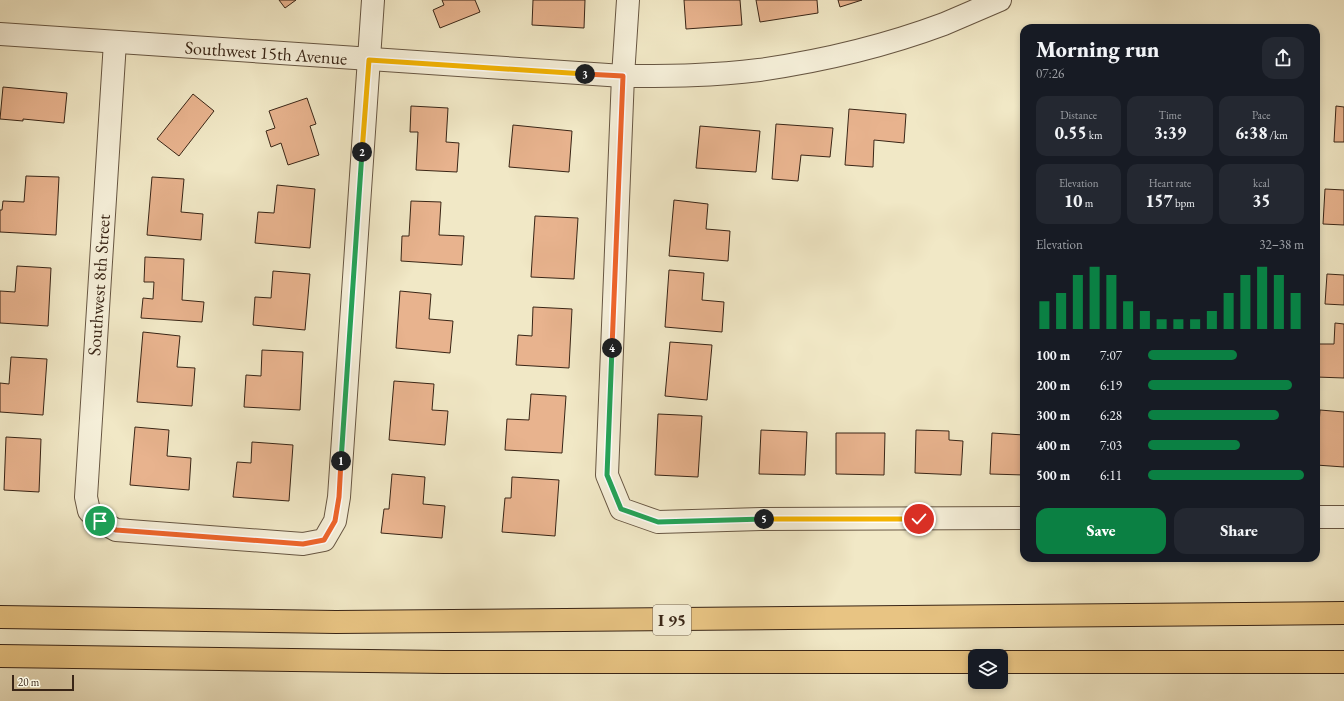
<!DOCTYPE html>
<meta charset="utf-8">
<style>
body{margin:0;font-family:"EB Garamond",serif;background:#242831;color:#f1f3f6;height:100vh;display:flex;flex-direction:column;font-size:15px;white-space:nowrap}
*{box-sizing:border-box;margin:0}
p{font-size:13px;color:#9ea1a6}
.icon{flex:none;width:22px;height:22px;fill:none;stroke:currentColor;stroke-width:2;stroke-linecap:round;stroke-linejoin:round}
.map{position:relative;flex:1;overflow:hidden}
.drawer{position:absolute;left:1020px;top:24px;width:300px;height:538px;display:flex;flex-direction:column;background:#171b24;border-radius:12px;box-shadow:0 2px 6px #0003}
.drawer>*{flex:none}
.fabs{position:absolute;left:968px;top:649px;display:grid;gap:8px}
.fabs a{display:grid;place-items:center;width:40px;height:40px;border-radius:8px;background:#171b24;box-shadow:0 2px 6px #0003;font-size:20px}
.scale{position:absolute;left:12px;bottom:10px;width:62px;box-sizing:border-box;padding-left:4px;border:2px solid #392516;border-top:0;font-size:11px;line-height:14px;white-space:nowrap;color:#392516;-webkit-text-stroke:3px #f6f0da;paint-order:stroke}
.pin{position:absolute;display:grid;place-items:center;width:34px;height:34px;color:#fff;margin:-17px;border:2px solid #fff;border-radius:50%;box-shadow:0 1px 4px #0007}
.km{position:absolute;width:20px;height:20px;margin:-10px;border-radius:50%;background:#222;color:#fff;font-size:11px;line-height:20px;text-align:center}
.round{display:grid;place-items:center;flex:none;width:42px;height:42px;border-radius:12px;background:#242831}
.overview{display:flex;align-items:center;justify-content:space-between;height:68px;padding:0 16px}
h1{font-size:22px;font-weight:800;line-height:30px}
.metrics{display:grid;grid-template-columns:repeat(3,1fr);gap:6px;height:68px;padding:4px 16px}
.metrics div{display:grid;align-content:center;border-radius:10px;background:#242831;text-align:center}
.metrics b{font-size:17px;font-weight:800}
.metrics small{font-size:11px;font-weight:400}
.metrics p{font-size:11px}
.chart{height:112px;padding:8px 16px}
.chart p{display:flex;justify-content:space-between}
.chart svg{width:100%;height:72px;margin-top:4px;stroke:#0b8043;stroke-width:6}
.button{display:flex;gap:8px;margin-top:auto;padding:8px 16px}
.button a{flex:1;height:46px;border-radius:12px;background:#0b8043;color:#fff;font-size:16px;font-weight:800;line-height:46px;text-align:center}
.button a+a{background:#242831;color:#f1f3f6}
ul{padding:0 16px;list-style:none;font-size:13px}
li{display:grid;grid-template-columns:64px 48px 1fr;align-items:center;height:30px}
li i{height:10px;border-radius:5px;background:#0b8043}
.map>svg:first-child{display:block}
</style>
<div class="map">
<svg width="1344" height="701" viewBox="0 0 1344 701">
<rect width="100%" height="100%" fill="#f1e8c6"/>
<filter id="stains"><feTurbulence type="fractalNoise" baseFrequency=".005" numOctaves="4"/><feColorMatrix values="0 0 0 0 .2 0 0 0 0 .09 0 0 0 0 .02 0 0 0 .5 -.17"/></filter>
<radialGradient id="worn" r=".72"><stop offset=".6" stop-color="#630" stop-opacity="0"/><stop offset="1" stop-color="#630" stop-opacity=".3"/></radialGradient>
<g fill="#e8b38e" stroke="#392516">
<path d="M279,0H296L285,8Z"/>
<path d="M442,0H475L480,12L440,28L433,10L444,5Z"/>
<path d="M533,0H585L584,28L532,25Z"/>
<path d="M684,0H740L742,25L686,29Z"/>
<path d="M756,0H817L818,13L760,22Z"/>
<path d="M838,0H862L840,7Z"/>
<path d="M3,87L67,93L64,123L23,119V121L0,119Z"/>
<path d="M193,94L214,111L179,156L157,139Z"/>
<path d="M307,98L316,124L310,126L319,155L288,165L281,143L271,147L266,131L275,128L269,111Z"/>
<path d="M411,106L448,108L446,142L459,143L457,172L416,170L418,132H410Z"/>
<path d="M1336,106L1344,107V142H1334Z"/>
<path d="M849,109L906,114L904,143L874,140L873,167L845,165Z"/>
<path d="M776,124L833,128L830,157L801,155L798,181L772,179Z"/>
<path d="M513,125L572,131L569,172L509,167Z"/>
<path d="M700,126L760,131L756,172L696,168Z"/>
<path d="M26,176L59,177L56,235L0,232V210H2L3,201L24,202Z"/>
<path d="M152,177L184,179L181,212L203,214L201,240L147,235Z"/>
<path d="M277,185L315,189L310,248L255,243L258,212L274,213Z"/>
<path d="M1325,189L1344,190V225L1323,224Z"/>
<path d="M674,200L708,204L706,229L730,231L728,261L669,256Z"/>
<path d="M411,201L441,202L439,235L464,236L462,265L401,261L402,236H409Z"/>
<path d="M535,216L578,218L574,279L531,277Z"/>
<path d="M145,257L184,259L182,300L204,302L202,322L141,318L143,298L153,299L154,282H144Z"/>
<path d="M17,266L51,268L48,326L0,323V291L15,292Z"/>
<path d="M669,270L704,273L702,300L724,302L722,332L665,327Z"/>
<path d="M273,271L310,274L305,330L253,325L255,297L271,298Z"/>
<path d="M1327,274L1344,275V305L1325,304Z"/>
<path d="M400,291L431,294L429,319L453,321L450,353L396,348Z"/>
<path d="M533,307L572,309L569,368L516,365L518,335L532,336Z"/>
<path d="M1335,323L1344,324V378L1316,377L1317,344H1334Z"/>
<path d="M143,332L180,336L177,367L195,368L192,406L137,402Z"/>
<path d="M670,342L712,345L707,400L665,396Z"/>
<path d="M262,350L303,352L300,410L244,407L246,375L261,376Z"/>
<path d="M11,357L47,359L43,415L0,412V383L9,384Z"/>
<path d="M394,381L434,384L432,410L448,411L445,445L389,440Z"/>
<path d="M531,394L566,396L562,453L505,450L507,419L529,420Z"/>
<path d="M1320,410L1344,412V467L1316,465V439H1318Z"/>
<path d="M658,414L702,416L698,477L655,475Z"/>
<path d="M135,427L169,430L167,456L191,458L189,490L130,485Z"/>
<path d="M761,430L807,432L805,475L759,474Z"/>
<path d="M916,430L949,431V440L963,441L961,475L915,473Z"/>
<path d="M836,433H885L884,475L836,474Z"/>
<path d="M992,433L1024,435V475L990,474Z"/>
<path d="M6,437L41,439L39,492L4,490Z"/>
<path d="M252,442L293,445L289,501L233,497L237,462L251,463Z"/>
<path d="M392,474L425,477L423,504L445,506L442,538L381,533L384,509H389Z"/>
<path d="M512,477L559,480L555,536L502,532L505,498H511Z"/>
</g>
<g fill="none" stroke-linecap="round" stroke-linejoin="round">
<defs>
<g id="minor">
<path d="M628,0L623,76L607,475L621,509L658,522L761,519L1024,518"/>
<path d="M0,34L623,76C668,76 714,76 759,70C822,61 885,46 944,24C963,16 981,8 1000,0"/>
<path d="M115,42L86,497L89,511L100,521L116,530L303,544L324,540L335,521L339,497L373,0"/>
<path d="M1316,517H1344"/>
</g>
<g id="highway">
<path d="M0,617L336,622L1344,613"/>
<path d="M0,656L444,662H975"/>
<path d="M1001,662H1344"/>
</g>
</defs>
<use href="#minor" stroke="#675642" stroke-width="24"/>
<use href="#highway" stroke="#392516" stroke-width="24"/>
<use href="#minor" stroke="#f6f0da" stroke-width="22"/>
<use href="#highway" stroke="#e8c483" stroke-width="22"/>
</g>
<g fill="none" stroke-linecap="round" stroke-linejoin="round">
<defs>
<path id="split-1" d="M100,521L116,530L303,544L324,540L335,521L339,497L341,461"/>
<path id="split-2" d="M341,461L362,152"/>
<path id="split-3" d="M362,152L369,60L585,74"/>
<path id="split-4" d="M585,74L623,76L612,348"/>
<path id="split-5" d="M612,348L607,475L621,509L658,522L764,519"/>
<path id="split-6" d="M764,519H919"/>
</defs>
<use href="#split-1" stroke="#fff" stroke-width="8"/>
<use href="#split-2" stroke="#fff" stroke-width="8"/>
<use href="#split-3" stroke="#fff" stroke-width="8"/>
<use href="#split-4" stroke="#fff" stroke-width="8"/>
<use href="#split-5" stroke="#fff" stroke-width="8"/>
<use href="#split-6" stroke="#fff" stroke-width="8"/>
<use href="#split-1" stroke="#f0652b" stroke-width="5"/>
<use href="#split-2" stroke="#22a559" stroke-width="5"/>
<use href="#split-3" stroke="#f5b400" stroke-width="5"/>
<use href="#split-4" stroke="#f0652b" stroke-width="5"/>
<use href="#split-5" stroke="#22a559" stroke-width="5"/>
<use href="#split-6" stroke="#f5b400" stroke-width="5"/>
</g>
<g text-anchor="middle" stroke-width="3" stroke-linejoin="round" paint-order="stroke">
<rect fill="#f6f0da" stroke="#726251" stroke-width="1" x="653" y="605" width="38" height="30" rx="3"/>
<g font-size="17" font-weight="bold" fill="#392516">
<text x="672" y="626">I 95</text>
</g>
<g font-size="18" fill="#392516" stroke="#f6f0da">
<text transform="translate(266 53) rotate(4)" y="6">Southwest 15th Avenue</text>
<text transform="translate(99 285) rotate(-86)" y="6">Southwest 8th Street</text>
</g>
</g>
<rect width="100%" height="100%" filter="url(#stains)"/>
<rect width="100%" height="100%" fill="url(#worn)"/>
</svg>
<div class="fabs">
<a><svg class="icon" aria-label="layers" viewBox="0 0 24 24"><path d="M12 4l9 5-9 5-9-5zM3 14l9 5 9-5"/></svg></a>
</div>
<div class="scale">20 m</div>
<div class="pin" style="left:100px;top:521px;background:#1e9e55"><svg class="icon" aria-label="arrive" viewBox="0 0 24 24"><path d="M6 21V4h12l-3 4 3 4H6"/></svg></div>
<div class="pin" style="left:919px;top:519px;background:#d93025"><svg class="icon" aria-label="check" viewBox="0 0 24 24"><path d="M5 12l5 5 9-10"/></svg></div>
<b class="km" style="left:341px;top:461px">1</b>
<b class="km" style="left:362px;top:152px">2</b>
<b class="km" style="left:585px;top:74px">3</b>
<b class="km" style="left:612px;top:348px">4</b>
<b class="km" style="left:764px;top:519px">5</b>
<section class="drawer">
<div class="overview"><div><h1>Morning run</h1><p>07:26</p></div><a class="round"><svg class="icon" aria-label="share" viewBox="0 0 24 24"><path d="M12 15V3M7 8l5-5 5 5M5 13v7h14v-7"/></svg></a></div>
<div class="metrics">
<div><p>Distance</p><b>0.55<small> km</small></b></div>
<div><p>Time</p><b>3:39</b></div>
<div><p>Pace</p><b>6:38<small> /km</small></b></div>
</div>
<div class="metrics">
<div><p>Elevation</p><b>10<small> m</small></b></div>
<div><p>Heart rate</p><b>157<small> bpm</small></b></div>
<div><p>kcal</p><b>35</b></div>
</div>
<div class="chart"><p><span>Elevation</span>32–38 m</p>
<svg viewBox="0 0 160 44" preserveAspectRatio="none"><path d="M5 44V27M15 44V22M25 44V11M35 44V6M45 44V11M55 44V27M65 44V33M75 44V38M85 44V38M95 44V38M105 44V33M115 44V22M125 44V11M135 44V6M145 44V11M155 44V22"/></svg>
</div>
<ul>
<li><b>100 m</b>7:07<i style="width:57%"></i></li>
<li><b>200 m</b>6:19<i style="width:92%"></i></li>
<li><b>300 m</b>6:28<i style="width:84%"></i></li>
<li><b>400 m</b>7:03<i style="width:59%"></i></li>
<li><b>500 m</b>6:11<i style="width:100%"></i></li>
</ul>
<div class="button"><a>Save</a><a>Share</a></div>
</section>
</div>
